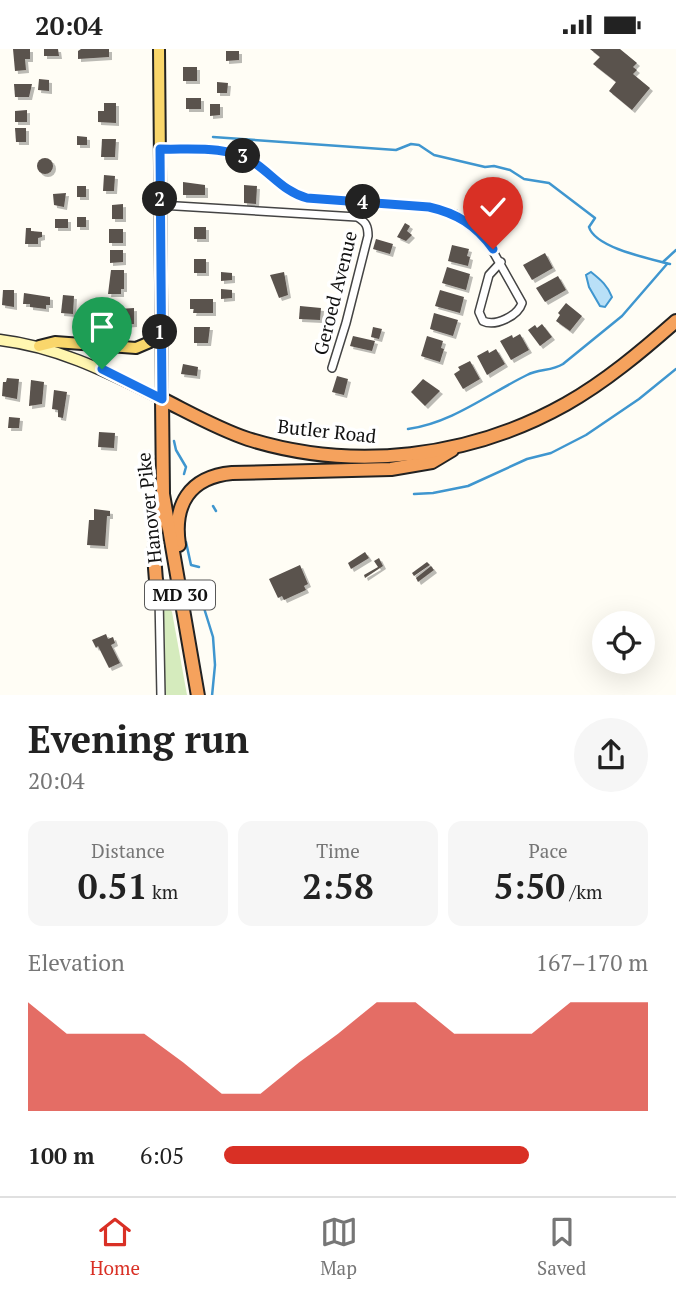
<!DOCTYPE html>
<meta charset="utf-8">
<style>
body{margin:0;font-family:"PT Serif",serif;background:#f6f6f6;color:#222;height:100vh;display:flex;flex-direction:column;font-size:26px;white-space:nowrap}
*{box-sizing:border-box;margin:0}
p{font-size:23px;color:#767676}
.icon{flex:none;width:38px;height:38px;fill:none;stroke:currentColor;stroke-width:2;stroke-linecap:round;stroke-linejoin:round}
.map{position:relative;height:646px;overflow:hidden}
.side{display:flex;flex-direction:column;background:#fff;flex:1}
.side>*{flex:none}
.controls{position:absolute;left:592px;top:562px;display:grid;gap:14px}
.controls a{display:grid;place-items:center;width:63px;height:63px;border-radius:50%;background:#fff;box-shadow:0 7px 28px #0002;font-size:35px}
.pin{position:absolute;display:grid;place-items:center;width:60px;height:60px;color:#fff;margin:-72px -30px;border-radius:50% 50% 50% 0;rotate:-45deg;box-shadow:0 0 7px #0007}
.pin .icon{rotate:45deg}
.km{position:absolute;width:35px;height:35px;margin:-18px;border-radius:50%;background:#222;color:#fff;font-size:19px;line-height:35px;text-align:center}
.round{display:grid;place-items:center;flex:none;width:74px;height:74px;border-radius:37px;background:#f6f6f6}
.head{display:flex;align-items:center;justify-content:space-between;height:119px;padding:0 28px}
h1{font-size:38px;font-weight:600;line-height:52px}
.stats{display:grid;grid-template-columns:repeat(3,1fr);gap:10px;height:119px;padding:7px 28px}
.stats div{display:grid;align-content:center;border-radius:14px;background:#f6f6f6;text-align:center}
.stats b{font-size:35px;font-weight:600}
.stats small{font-size:19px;font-weight:400}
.stats p{font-size:19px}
.chart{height:196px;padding:14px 28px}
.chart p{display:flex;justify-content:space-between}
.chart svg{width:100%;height:126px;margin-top:7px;fill:#d93025;opacity:.7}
ul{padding:0 28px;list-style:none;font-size:23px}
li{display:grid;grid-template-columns:112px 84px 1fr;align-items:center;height:52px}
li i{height:18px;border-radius:9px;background:#d93025}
.status{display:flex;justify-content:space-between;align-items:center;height:49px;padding:0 35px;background:#fff;direction:ltr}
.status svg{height:19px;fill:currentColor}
.dock{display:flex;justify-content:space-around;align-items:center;height:98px;border-top:2px solid #e0e0e0;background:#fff;font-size:19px;color:#767676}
.dock a{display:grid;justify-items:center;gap:4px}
.dock .active{color:#d93025}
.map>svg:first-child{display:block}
</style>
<div class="status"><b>20:04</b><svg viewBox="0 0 49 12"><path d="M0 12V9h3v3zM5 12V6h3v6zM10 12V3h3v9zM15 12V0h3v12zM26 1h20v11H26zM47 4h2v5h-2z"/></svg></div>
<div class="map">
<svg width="676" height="647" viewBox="0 0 676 647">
<defs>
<filter id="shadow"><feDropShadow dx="3" dy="3" stdDeviation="0" flood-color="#0004"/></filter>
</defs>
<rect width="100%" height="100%" fill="#fffdf5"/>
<path fill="#d5ebbd" d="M167,554L172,563L187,646H165L164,565V555Z"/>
<path fill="#b9e0f7" stroke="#3f96cf" stroke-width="2" d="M591,223C601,231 608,237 612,248L605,258L600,257L589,238L586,226Z"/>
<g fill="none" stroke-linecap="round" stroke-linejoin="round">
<g stroke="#3f96cf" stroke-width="2.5">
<path d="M213,88L396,101L411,95L419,96L434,106L485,118L494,117L510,121L524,130L549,134L595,169L589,178C595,199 651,210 670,215"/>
<path d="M663,213L676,201"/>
<path d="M408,380C452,374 488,345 527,326C539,320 552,322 563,315L622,267L667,215"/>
<path d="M174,392L176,401L186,418L184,425"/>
<path d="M414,445L433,444L468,437L527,410L551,404L586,386L639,350L676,320"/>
<path d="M213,457L216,462"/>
<path d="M186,493L191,516L199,518"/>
<path d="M212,647L215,616L213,588L204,559L207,552L212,547"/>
</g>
</g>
<g fill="#5a524d" filter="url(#shadow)">
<path d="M13,0H30V10H25L26,21L15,22Z"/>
<path d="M44,0H58L59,7H44Z"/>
<path d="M81,0H109V8L78,10V2Z"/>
<path d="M590,0H620L637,14L633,18L637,21L633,25L650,39L632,61L609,42L616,33L593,15L600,8Z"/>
<path d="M226,2H239V11L226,12Z"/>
<rect x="183" y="18" width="14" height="14"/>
<path d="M39,30L49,31V42L38,41Z"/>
<path d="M217,33L228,34L227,44H217Z"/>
<path d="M14,35H32L29,48H15Z"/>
<rect x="186" y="49" width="15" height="11"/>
<path d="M104,54H116V74L98,73V62H104Z"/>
<path d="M210,55H220V66L210,67Z"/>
<path d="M27,61V73H15V62Z"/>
<path d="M15,79H26V93H16Z"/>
<path d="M77,87L87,88V96H77Z"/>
<path d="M102,90H116L115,108H101Z"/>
<circle cx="45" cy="117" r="8"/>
<path d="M104,126L115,127L114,142H103Z"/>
<path d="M183,133L205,136V146H183Z"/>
<path d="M244,136L257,137L256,155L244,154Z"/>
<rect x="77" y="137" width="9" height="11"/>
<path d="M66,144L64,158L54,156L53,145Z"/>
<path d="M123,155V170H112V156Z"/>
<rect x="77" y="168" width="9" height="10"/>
<rect x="55" y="170" width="13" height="9"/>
<path d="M405,174L410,177L407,182L412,186L406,192L397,188Z"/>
<rect x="194" y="178" width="12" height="12"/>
<path d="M26,179H31V182L42,183V188L38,189V195H25Z"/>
<rect x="109" y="180" width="14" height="14"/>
<path d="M376,190L393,195L390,205L373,200Z"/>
<path d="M452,196L469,200L467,207L470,208L468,217L448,212Z"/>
<path d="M110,201H123V213L110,214Z"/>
<path d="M545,204L553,219L532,231L523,216Z"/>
<rect x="194" y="210" width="12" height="14"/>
<path d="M447,218L470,225L466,241L442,234Z"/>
<path d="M111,221H124V240H121V245H108Z"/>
<path d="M221,223L232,224V231L221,232Z"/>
<path d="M284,223L288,246L279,249L270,226Z"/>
<path d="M558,227L566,241L545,253L536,239Z"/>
<path d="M221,240L232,241V249L221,250Z"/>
<path d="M3,241H14V258L2,256Z"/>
<path d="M440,241L464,248L460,264L435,257Z"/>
<path d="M24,244L50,248V256H46V260L30,258V255H23Z"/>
<path d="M63,246L74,247L73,265L61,264Z"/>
<path d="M190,250H213V264H193L194,260H190Z"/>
<path d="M566,254L582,267L570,282L556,272L560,266L558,264Z"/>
<path d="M300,257L321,259L320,271L299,270Z"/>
<path d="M134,259V275L120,276L119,260Z"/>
<path d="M434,264L458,271L453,287L430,280Z"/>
<path d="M542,275L552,288L540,297L528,281L535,276L537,279Z"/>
<path d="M194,278H210L208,294H194Z"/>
<path d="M373,278L382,280L379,290L371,288Z"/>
<path d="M520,285L529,301L511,311L500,292L512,286L513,289Z"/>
<path d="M353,287L375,292L372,302L350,297Z"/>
<path d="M427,287L443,292L441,299L444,300L440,313L421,307Z"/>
<path d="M496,300L505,315L487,326L477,307L488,301L489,304Z"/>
<path d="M470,312L480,330L463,340L454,325L460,321L458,318Z"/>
<path d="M183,315L198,318L197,327L181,325Z"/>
<path d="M337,327L348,330L344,346L332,343Z"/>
<path d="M7,329L19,330L17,350L2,347L3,333H6Z"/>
<path d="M423,330L440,342L425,357L411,343Z"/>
<path d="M31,331L44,333L42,355L29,357Z"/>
<path d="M54,341L67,343L63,369L58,368V361L52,360Z"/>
<path d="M9,368L20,369L19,379H8Z"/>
<path d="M99,383L115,384L114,399L98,398Z"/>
<path d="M94,460L110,462V467H107L105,497L87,496L89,471H94Z"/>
<path d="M365,503L369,509L351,520L348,514Z"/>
<path d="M379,509L383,517L365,529L364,526L378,518L374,512Z"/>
<path d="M427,513L430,516L414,527L412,524Z"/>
<path d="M300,516L308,535L304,537L306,541L284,551L282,547L278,549L269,530Z"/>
<path d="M431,517L434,521L418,533L416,529Z"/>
<path d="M106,585L108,590L113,588L115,594L111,596L120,614L109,619L98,597L96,599L92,591Z"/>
</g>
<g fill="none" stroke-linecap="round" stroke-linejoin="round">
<defs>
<g id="street">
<path d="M160,100C190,101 226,96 252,112C272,125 284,142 307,149L429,158L455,165L468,173L486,190L522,254C518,267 495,278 483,272L479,263L489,226L501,213"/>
<path d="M160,156L357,168C366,173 368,177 368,187L346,274L332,319"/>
<path d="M159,548L161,647"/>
</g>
<path id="secondary" d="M0,291C59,298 109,324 162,350"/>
<g id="primary">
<path d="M159,0L162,350"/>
<path d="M39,297L55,293L136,299L150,293L158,276"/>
</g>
<g id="highway">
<path d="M162,450C154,480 152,518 159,548L179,544L180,538"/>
<path d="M179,496C173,456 189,428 232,424L391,420L432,413L452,401"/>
<path d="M198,647L163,445L162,350C190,364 218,380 248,390C354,423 470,409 566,355C605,333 642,302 676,272"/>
</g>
</defs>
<use href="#street" stroke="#444" stroke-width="10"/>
<use href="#secondary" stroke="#333" stroke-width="13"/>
<use href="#primary" stroke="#222" stroke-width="14"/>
<use href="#highway" stroke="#222" stroke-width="16"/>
<use href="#street" stroke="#fff" stroke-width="7"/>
<use href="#secondary" stroke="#fff6b0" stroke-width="10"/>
<use href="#primary" stroke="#f9d66b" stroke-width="10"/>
<use href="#highway" stroke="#f5a25d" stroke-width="12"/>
</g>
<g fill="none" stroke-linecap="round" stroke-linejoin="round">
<defs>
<path id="route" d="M102,320L162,350L160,100C190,101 225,96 252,112C272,125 284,143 307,149L429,158C456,164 476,176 493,200"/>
</defs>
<use href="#route" stroke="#fff" stroke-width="14"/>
<use href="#route" stroke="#1a73e8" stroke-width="9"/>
</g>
<g text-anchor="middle" stroke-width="7" stroke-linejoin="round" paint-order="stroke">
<rect fill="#fff" stroke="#585858" stroke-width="2" x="145" y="531.5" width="70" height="29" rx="5"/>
<g font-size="18" font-weight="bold" fill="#111">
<text x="180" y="552">MD 30</text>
</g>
<g font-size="19" fill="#111" stroke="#fff">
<text transform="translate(335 244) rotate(-76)" y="7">Geroed Avenue</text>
<text transform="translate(327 382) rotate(6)" y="7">Butler Road</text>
<text transform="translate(149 459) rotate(-96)" y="7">Hanover Pike</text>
</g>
</g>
</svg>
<div class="controls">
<a><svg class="icon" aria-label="locate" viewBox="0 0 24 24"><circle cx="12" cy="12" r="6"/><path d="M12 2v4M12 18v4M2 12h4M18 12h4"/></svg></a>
</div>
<div class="pin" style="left:102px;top:320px;background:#1e9e55"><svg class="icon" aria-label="arrive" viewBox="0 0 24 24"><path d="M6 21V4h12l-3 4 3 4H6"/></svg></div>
<div class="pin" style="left:493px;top:200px;background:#d93025"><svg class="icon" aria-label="check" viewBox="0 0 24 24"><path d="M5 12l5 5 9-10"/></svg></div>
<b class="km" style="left:160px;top:283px">1</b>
<b class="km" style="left:160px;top:150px">2</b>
<b class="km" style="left:243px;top:107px">3</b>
<b class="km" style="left:363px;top:153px">4</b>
</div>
<section class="side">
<div class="head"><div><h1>Evening run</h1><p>20:04</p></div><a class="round"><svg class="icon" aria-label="share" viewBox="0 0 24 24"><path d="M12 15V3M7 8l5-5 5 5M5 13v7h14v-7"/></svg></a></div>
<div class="stats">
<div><p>Distance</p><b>0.51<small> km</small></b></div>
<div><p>Time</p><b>2:58</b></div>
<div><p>Pace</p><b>5:50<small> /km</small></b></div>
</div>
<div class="chart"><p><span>Elevation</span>167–170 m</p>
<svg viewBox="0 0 160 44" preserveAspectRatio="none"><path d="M0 44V6L10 17L20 17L30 17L40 27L50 38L60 38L70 27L80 17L90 6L100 6L110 17L120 17L130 17L140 6L150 6L160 6V44z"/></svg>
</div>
<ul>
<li><b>100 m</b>6:05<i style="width:72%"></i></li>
</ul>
</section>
<nav class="dock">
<a class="active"><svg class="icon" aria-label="home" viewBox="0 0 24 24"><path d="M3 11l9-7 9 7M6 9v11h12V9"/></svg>Home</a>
<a><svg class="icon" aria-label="map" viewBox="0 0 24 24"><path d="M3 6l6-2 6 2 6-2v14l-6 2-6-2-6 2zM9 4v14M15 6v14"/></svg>Map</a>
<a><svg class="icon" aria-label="saved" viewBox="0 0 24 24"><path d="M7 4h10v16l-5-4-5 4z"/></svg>Saved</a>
</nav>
